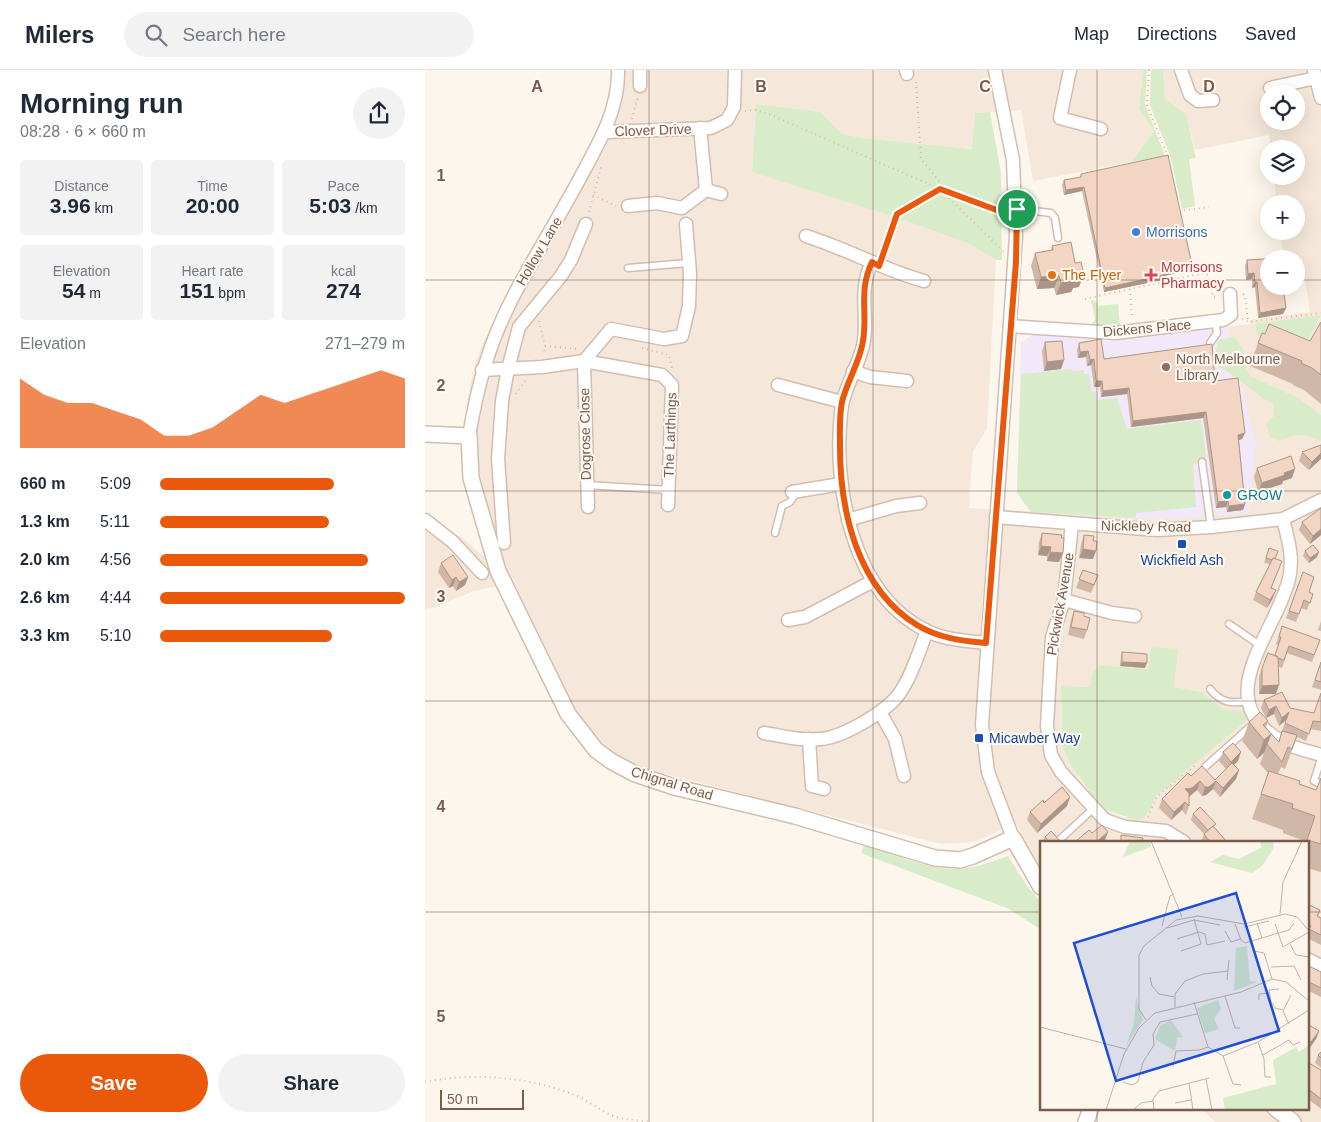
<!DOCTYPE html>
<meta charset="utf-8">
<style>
body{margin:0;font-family:Arial,sans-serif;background:#f2f2f3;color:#1f2937;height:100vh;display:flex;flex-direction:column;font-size:19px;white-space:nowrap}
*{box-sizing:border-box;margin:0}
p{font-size:16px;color:#747a83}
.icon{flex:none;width:28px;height:28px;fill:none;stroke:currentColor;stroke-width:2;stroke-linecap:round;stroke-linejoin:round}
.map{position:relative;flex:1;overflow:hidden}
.details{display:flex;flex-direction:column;background:#fff;width:425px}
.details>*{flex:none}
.controls{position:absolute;left:835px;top:15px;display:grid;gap:10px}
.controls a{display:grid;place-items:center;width:45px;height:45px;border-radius:50%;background:#fff;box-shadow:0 5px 20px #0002;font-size:25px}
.scale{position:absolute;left:15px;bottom:12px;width:84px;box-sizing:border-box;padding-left:5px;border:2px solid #7a5c4d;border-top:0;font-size:14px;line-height:18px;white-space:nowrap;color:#7a5c4d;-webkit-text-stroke:4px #fffaf3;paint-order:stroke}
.pin{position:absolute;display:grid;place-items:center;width:42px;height:42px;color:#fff;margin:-21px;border:2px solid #fff;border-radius:50%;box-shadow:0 1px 5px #0007}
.round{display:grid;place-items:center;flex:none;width:52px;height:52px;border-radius:26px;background:#f2f2f3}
.summary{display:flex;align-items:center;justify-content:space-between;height:85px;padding:0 20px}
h1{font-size:28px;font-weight:700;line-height:38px}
.metrics{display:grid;grid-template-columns:repeat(3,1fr);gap:8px;height:85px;padding:5px 20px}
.metrics div{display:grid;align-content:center;border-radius:5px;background:#f2f2f3;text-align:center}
.metrics b{font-size:21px;font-weight:700}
.metrics small{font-size:14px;font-weight:400}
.metrics p{font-size:14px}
.chart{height:140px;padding:10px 20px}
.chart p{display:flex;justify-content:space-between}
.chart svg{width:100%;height:90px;margin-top:5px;fill:#ea580c;opacity:.7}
.action{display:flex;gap:10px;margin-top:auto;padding:10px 20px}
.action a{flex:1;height:58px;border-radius:30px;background:#ea580c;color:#fff;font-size:20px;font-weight:700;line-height:58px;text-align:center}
.action a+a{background:#f2f2f3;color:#1f2937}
ul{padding:0 20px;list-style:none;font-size:16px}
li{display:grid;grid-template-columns:80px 60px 1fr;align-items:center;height:38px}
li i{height:12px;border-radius:6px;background:#ea580c}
header{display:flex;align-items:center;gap:30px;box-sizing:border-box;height:70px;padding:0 25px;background:#fff;border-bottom:1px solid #e0e1e3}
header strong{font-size:24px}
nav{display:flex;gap:28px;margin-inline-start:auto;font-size:18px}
.search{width:350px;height:45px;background:#f2f2f3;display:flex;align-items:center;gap:12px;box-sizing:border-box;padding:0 18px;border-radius:28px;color:#747a83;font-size:19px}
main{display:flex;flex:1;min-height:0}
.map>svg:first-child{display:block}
</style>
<header>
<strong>Milers</strong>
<div class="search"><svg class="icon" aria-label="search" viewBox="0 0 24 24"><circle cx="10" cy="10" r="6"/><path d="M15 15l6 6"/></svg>Search here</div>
<nav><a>Map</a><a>Directions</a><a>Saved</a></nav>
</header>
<main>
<section class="details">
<div class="summary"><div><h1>Morning run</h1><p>08:28 · 6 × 660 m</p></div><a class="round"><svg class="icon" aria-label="share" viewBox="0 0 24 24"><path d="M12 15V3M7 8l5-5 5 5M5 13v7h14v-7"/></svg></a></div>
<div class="metrics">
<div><p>Distance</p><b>3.96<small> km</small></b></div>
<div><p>Time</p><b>20:00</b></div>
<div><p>Pace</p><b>5:03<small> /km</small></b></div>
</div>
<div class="metrics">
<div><p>Elevation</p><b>54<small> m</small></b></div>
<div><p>Heart rate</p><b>151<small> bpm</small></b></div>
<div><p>kcal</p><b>274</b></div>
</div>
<div class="chart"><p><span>Elevation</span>271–279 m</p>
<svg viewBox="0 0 160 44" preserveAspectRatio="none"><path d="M0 44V10L10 18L20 22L30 22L40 26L50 30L60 38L70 38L80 34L90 26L100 18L110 22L120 18L130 14L140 10L150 6L160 10V44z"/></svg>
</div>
<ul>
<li><b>660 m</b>5:09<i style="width:71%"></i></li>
<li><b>1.3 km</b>5:11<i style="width:69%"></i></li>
<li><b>2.0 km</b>4:56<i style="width:85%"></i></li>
<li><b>2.6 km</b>4:44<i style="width:100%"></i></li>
<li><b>3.3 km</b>5:10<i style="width:70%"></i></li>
</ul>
<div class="action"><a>Save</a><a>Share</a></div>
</section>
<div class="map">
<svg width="896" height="1052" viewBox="0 0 896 1052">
<rect width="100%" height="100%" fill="#fdf6ec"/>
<path fill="#f5e8da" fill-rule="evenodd" d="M188,0H718L714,39L729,61L706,92L608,111L596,40L550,43L548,79L438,68L417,64L395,42L331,34L327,101L470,147L545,174L571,190L562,359L548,381L544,438L741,449L806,272L802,257L825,254V250L885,242L877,190L859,189L855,161H871V134H852L849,106H871V79H846L844,65L770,80L761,44L740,29L738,0H896V1052H790L776,1038H882V772H616V798L603,779L591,753L549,772L516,774L205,695L171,674L133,614L101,545L88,513L49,521L11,537L0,539V457L10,464L37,467L62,490L40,373L42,330L50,294L59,270L75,240L176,58L187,17ZM844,24H871V51H844ZM726,577L748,617L776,622L798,639L819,641L731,726L723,744L698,748L676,738L654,708L637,676L636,616L665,617L676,595L723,599Z"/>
<path fill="#f3e8fa" d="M802,257L831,375L823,443L794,446L789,441H780L776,447L741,449L606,442L592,423L596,272L609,264L681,271Z"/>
<g fill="#d8ecc9">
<path d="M718,0H722L720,34L740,86L706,92L729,61L714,39Z"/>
<path d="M726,0H738L740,29L761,44L771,88L764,89L770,136L757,139L745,85L725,35Z"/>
<path d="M331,34L395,42L417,64L438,68L547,79L550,43L565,42L576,103L577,190H571L545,174L470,147L327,102Z"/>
<path d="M666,230L672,232L673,236L693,234L695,257L667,254L670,249Z"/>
<path d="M896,245L881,274L853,263L832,266L830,254Z"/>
<path d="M809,267L817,278L820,296L825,306L873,328L896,345V371C880,363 869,364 854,371L845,367L841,354L849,346L848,334C828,324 814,306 793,297L790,284L794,270Z"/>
<path d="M646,299L647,301L659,300V304H664L666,320L671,323L672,330L692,328L702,359L776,350L782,392L768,394L771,437L711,443V448L606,442L592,423L596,304Z"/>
<path d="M726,577L753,579L749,617L776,622L798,639L819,641L823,649L731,726C726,736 724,749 711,750L676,738L646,695L637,676L636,616L665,617L667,603L675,595L723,599Z"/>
<path d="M439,774C467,783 500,799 530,799C548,799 566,792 583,786L602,816L616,832V860L584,839L436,783Z"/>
</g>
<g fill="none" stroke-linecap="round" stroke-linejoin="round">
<defs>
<g id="service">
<path d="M591,139L626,143L630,148L633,168"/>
<path d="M203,198L263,193"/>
<path d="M785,273L792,263L790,251"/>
<path d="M777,392L786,457"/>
<path d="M161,415L244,420"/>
<path d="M350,463L357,436L365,432L372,422"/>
<path d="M804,554L836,576"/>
<path d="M785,619C796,633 807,634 823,631"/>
<path d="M896,689L889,711L896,714"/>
<path d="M780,697L827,655"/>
<path d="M632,772L668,739"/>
</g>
<g id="minor">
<path d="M481,0L482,4"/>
<path d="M570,0L588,90L591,166L557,655L563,702L588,768"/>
<path d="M645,0L635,48L676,59"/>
<path d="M756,0L765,25L773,31L788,30"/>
<path d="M889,0L896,28"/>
<path d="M215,16V0"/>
<path d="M845,18L891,8"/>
<path d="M181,62L286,58L302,50L309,37L310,0"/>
<path d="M281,120L296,124"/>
<path d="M203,136L232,133L257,138L281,120L275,58"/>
<path d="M381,166C422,179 459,200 499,211"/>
<path d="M447,192C433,222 443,242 439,271C435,296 418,317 416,343C408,417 427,525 502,561C520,570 542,571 561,573"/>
<path d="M585,256L690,263L798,250L806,245L805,224"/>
<path d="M57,300L117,297L159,291L237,305L247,315L243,435"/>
<path d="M428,301L445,307L482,311"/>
<path d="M353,315L417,332"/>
<path d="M44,366C53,313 64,273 89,225C110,185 135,146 156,106C174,73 194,39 193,0"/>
<path d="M367,422L416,414"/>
<path d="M163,437L159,291L186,259L239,269L257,266L264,236L265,203L261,154"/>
<path d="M571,447L732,460L786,457L858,449L896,430"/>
<path d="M858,449C863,469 869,488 864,509C850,565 783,629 856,671C867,678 883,681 896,685"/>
<path d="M0,450L28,472L57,503"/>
<path d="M423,450L471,436L495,433"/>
<path d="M647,454L639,530L627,567L622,656L626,685L636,702L680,750L700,757L741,761L759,772"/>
<path d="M79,473L73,389L77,331L83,299L94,257L136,206L146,190L161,154"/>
<path d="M639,530L687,543L710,546"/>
<path d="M363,550L380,547L448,511"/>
<path d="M455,642L470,669L479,706"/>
<path d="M339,663C358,666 376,671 396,669C418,667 461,642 474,624C487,606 494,581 502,561"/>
<path d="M384,669L387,716L399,719"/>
<path d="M882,889L896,896"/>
</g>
<g id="tertiary">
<path d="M0,364L44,366L46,408L73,501L143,644L171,680L186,691L210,704L249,717L370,746L510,788L535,790L548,786L588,768L616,817"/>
<path d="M850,1038L868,1052"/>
<path d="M661,1052L666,1038"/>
</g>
</defs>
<use href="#service" stroke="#d1beb0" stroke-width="9"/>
<use href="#minor" stroke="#d1beb0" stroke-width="15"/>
<use href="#tertiary" stroke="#d1beb0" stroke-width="18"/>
<g stroke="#d9b8a5" stroke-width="2" stroke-dasharray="1 4" stroke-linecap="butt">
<path d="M724,0L722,35L743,87"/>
<path d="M491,12L496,89L519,117L515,119"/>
<path d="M320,41L330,40L346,45L515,119L579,141"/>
<path d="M207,49L213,27"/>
<path d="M517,121L578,181"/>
<path d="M168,125L191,136"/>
<path d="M754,141L784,137"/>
<path d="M164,142L177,94"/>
<path d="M458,184L471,144L515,119"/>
<path d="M766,195L768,204"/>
<path d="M705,219L707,249"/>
<path d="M818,224L820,226L823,252"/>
<path d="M660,229L779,203L783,205L788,227L793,226"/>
<path d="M817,249L823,252L896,243"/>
<path d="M114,251L120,276L119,285"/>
<path d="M120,276L153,279"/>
<path d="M217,278L244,285L247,298"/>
<path d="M91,324L101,309"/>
<path d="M723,747L732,726L771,695"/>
<path d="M0,1012C49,1002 104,1007 150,1025C164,1031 177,1042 191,1047C201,1050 214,1050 225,1052"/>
</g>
<use href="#service" stroke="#fff" stroke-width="6"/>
<use href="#minor" stroke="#fff" stroke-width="12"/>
<use href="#tertiary" stroke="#fff" stroke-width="15"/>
</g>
<g fill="#d1b7a8">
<path d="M656,104L765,200L739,206L737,210L679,222L657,121L639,125L637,115L639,110L655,107Z"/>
<path d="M627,176L654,217L648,218L646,222L631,225L629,218L612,219L606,196L610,183L626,180Z"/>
<path d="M844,189L861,238L858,244L833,248L830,217L827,218V209L821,210L820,196L822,190Z"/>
<path d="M896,252V334L879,320L868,315V314L825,296L833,273L840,264L885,271Z"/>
<path d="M620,272L639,290L636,299L619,301L617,281Z"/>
<path d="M654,273L679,289L790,311L820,363L817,369L814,370L820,434L818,440L802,442L801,437L791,438L778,348L706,357L702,324L676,327L675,317H669L666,295L662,296L661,287L653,288L652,280Z"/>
<path d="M896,375L884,400L874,391L877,382Z"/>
<path d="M832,398L867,408L858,411L857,414L833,422L829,407Z"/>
<path d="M877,452L896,465L885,474L874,460Z"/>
<path d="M617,463L634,492L622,491V486L613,485L614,472Z"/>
<path d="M659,465L668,471V489L654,488L656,474Z"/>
<path d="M844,478L850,489L847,518L848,528L842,538L828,530L831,522L845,494L839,493Z"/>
<path d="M880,481L892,487L884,493L878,486Z"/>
<path d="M16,493L43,507L40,515L31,521L28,516L24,518L13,502Z"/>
<path d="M658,500L673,505L666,523L651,518Z"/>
<path d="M878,502L884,522L888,524L882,540L876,538L871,552L861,548Z"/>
<path d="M649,541L659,546L662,560L659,569L643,565L646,550Z"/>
<path d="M896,551V561L893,560Z"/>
<path d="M857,556L895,570L887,592L862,583L857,598L854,597L851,624H834V606L843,583L850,585L853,575L851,574Z"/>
<path d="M697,582L720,598L695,596L696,586Z"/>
<path d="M896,592V620L887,617Z"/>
<path d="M896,623V661L885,659L881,671L872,667L860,699L856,697L853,704L874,714L891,720L896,708V802L882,798V772L858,763V760L827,749L843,703L835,694L839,683L832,689L817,671L824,652L843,651L841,657L853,672L861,650L854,656L849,644L841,648L836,638L839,630L865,638L889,643Z"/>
<path d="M798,682L813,691L809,695L814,700L811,709L795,727L788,719L781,725L777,726L772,720L764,726V736L761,745L757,740L746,750L734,738L737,729L766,706L790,710L801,699L794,691Z"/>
<path d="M619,733L642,736L612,763L602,750L605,742Z"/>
<path d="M768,744L790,758L802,772H776L779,764L766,750Z"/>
<path d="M620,767L636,772H618Z"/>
<path d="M882,834L895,840L893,846L896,848V875L882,868Z"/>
<path d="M882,895L896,902V927L882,920Z"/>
<path d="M882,954L894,961L891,969L883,980Z"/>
<path d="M896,982V998L890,993L893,985Z"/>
<path d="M882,992L896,1000V1039L882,1028Z"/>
</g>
<g fill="#aa9588">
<path d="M659,117L657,121L639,125L641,120Z"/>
<path d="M767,195L765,200L739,206L737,210L679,222L680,218L738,202Z"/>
<path d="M829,203L827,209L821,210L823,204Z"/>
<path d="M659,204L654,217L648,218L646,222L631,225L636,213L650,206Z"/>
<path d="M634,206L629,218L612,219L616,207Z"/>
<path d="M830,212H832L830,217L827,218Z"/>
<path d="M861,238L858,244L833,248L835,243Z"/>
<path d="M663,281L661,287L653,288L655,282Z"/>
<path d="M669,289L666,295L662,296L665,290Z"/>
<path d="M639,290L636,299L619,301L622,292Z"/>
<path d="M671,311H677L675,317H669Z"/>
<path d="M704,318L702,324L676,327L678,321Z"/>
<path d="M781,342L778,348L706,357L708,351Z"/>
<path d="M820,363L817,369L811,371L813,365Z"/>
<path d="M896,383V389L884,400L887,392Z"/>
<path d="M870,399L867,408L858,411L857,414L833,422L837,413L859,403Z"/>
<path d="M803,431L801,437L791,438L793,432Z"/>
<path d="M820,434L818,440L802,442L804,436Z"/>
<path d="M896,459V465L885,474L888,466Z"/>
<path d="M616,476L626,477L622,486L613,485Z"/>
<path d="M658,479L671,481L668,489L654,488Z"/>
<path d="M625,482L638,483L634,492L622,491Z"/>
<path d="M894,482L892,487L884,493L885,488Z"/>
<path d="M31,507L28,516L24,518L27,510Z"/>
<path d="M43,507L40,515L31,521L34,512Z"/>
<path d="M851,520L848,528L842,538L845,530Z"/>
<path d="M697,592L722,593L720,598L695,596Z"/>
<path d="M854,615L851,624H834L837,616Z"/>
<path d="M851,636L849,644L841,648L844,640Z"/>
<path d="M864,642L861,650L854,656L857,648Z"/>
<path d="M846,664L839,683L832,689L839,670Z"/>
<path d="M816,682L813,691L803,700L806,692Z"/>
<path d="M814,700L811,709L795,727L798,718Z"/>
<path d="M775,711L772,720L764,727L760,719Z"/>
<path d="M791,711L788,719L781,725L777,726L780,717Z"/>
<path d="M645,727L642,736L612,763L616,754Z"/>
<path d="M760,732L757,740L746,750L749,742Z"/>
<path d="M683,762L680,770L677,772H671Z"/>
<path d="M894,961L891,969L883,980L886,972Z"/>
</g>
<g fill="#f3d5c3" stroke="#aa9588">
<path d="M743,85L767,195L738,202L739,205L680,218L659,117L641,120L639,110L656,107V104Z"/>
<path d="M646,172L650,193L656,192L659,204L650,206L651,210L636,213L634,206L616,207L610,183L628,180L627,176Z"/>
<path d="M870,187V189H844V216H858L861,238L835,243L832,212H830L829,203L823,204L822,190Z"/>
<path d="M896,252V305L887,298L876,293L877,291L833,273L837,263L840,264L844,254L885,271Z"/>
<path d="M676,269L679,289L787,274L790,311L813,308L820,363L813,365L820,434L804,436L803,431L793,432L781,342L708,351L704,318L678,321L677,311H671L669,289L665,290L663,281L655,282L654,273Z"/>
<path d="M637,271L639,290L622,292L620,272Z"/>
<path d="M896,375V383L887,392L877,382Z"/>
<path d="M866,386L870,399L859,403L860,405L837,413L832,398Z"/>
<path d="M896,438V459L888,466L877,452Z"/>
<path d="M617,463L637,465L636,468H639L638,483L625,482L626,477L616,476Z"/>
<path d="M659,465L669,466L668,471H672L671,481L658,479Z"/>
<path d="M888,475L894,482L885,488L880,481Z"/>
<path d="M844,478L853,481L850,489L848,488L847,490L841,488Z"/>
<path d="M28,485L43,507L34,512L31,507L27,510L16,493Z"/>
<path d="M848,488L857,491L846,518L851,520L845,530L831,522Z"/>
<path d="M658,500L673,505L669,515L654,509Z"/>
<path d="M878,502L889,507L884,522L888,524L885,533L879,530L874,544L864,541Z"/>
<path d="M649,541L659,543V546L665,548L662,560L646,557Z"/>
<path d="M857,556L895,570L889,585L864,576L859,590L853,588V587L850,585L856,567H854Z"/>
<path d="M697,582L722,584V593L697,592Z"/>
<path d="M843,583L853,587L854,615L837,616V598Z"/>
<path d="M896,592V612L890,610Z"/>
<path d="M857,622L865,638L889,643L896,623V652L888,651L884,664L860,653L864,642L857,648L851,636L844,640L839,630Z"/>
<path d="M835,642L843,651L838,655L854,672L857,661L872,665L867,679L863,677L857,692L842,674L846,664L839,670L824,652Z"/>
<path d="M808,673L816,682L806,692L798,682Z"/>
<path d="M807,693L814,700L798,718L791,711L784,717H780L775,711L767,718L760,719L764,723V736L760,732L749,742L737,729L763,703L766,706L777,696L790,710Z"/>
<path d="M844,701L875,711L874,714L891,720L896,708V774L882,770L890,746L867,738L868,734L836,724Z"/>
<path d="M637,717L645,727L616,754L605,742L618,730L619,733Z"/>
<path d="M775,737L791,754L783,760L768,744Z"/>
<path d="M677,755L683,762L671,772H650L664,760L667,763Z"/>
<path d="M788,756L802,772H785L779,764Z"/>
<path d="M626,761L636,772H624L620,767Z"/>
<path d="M696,765L718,768L717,772H696Z"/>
<path d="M882,834L895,840L892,846L896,848V865L884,859L886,856L882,854Z"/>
<path d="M882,895L896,902V918L882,911Z"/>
<path d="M882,954L894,961L886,972L882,970Z"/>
<path d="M896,982V988L893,985Z"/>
<path d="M882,992L896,1000V1029L882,1018Z"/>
</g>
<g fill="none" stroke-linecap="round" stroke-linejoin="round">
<defs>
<path id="route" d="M515,119L577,142L592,139L591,192L561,573C537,571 513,568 492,555C433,519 415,442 415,377C415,362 414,347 417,332C422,311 435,292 438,271C443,242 433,222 447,192L454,196L472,144Z"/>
</defs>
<use href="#route" stroke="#fff" stroke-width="10"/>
<use href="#route" stroke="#ea580c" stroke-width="6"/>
</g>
<path fill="none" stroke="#7a5c4d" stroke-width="1" stroke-opacity="0.55" d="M224,0V1052M448,0V1052M672,0V772M0,210H844M871,210H896M0,421H896M0,631H896M0,842H616M882,842H896M672,1038V1052"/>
<circle fill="#3f7fe0" stroke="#fffaf3" stroke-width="2" cx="711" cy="162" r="5"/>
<circle fill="#e8710a" stroke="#fffaf3" stroke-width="2" cx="627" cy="205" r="5"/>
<path fill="#e0444e" stroke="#fffaf3" stroke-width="2" d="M723.5 197.5h5v5h5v5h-5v5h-5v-5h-5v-5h5z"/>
<circle fill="#8d6e63" stroke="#fffaf3" stroke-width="2" cx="741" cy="297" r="5"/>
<circle fill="#0f9aa8" stroke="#fffaf3" stroke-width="2" cx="802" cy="425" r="5"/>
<g fill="#1a4fb4" stroke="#fffaf3" stroke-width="2">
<rect x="752" y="469" width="10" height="10" rx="2.5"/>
<rect x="549" y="663" width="10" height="10" rx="2.5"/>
</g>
<g text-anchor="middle" stroke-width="4" stroke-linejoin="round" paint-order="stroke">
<g font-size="14" fill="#7a5c4d" stroke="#fffaf3">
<text transform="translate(228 60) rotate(-2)" y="5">Clover Drive</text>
<text transform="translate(114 181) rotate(-60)" y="5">Hollow Lane</text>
<text transform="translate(722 258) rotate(-5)" y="5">Dickens Place</text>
<text transform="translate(160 364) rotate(-91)" y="5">Dogrose Close</text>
<text transform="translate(245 365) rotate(-88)" y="5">The Larthings</text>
<text transform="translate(721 456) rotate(1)" y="5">Nickleby Road</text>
<text transform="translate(635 534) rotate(-80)" y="5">Pickwick Avenue</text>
<text transform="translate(247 713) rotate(17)" y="5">Chignal Road</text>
</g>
<g font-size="14" fill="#366cbe" stroke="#fffaf3" text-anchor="start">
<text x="721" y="167">Morrisons</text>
</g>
<g font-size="14" fill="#be3a42" stroke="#fffaf3" text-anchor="start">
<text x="736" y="202">Morrisons<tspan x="736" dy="16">Pharmacy</tspan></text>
</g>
<g font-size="14" fill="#c56008" stroke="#fffaf3" text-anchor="start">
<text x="637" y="210">The Flyer</text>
</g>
<g font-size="14" fill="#785e54" stroke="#fffaf3" text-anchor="start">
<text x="751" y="294">North Melbourne<tspan x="751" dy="16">Library</tspan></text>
</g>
<g font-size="14" fill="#0d838f" stroke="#fffaf3" text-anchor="start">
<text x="812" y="430">GROW</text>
</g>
<g font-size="14" fill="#164399" stroke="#fffaf3">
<text x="757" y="495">Wickfield Ash</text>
<text x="564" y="673" text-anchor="start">Micawber Way</text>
</g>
</g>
<g transform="translate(615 771)">
<rect width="269" height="269" fill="#fdf6ec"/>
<path d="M90,0H110L111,6L83,16ZM219,0H233L234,7L222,25L212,32L170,21L183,14L199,18L222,6ZM207,105L210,140L217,141L194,150L196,107ZM96,156L103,179L86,205L94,182ZM178,159L181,168L174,178L179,188L165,192L157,167ZM131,179L143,196L137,197L135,210L115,198L120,185ZM269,204V269H185L183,257L236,243L233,219L256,206L259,211Z" fill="#d8ecc9"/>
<path fill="none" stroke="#c5b3a7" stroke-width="1" d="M111,0L142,76M240,73L243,41L262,0M217,82L222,97M195,83L201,99L205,102L249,89L254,82M235,83L243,106L269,91M122,85L130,55L134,53M204,86L229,80M127,87L154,79L180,84M185,90L191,101L200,98M137,98L159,91L165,93L167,104L185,100M250,103L256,114L269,116M141,110L161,103L154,78M214,110L224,112L232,138M231,126L254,125L261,139M110,136L112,145L119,153L134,156M187,139L189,119M239,148L229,149L231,161L235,167L243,169M185,155L195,187H200M219,159V153L230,152M154,161L168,206L183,215L218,201L269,169M135,166V153L145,140L163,133L188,130M106,179L99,168V114L104,105L136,79L158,75L204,83L245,73L257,76L269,90M249,183L243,170L251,154M0,186L86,208M218,201L224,218L225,236H231M223,214L249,199L253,204L260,201M183,215L193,243L201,244M133,226L136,210L159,209L168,206M166,238L172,269M83,241L92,244L98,241L103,221L114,204L113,193L120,181L157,173M149,242L153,269M135,262L151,259M66,269L84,213L99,187L115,172L201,151L232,138L246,141L269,160M93,269L101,262L113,260M114,269L113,258L119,250L169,237"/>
<path fill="#1d4ed8" fill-opacity="0.15" stroke="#1d4ed8" stroke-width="2.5" d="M196,52L239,190L76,240L34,102Z"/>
<rect width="269" height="269" fill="none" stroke="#7a5c4d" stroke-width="2.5"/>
</g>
<g font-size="16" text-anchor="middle" font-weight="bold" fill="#7a5c4d" stroke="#fffaf3" stroke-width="4" stroke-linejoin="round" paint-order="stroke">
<text x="112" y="22">A</text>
<text x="336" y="22">B</text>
<text x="560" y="22">C</text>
<text x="784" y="22">D</text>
<text x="16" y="111">1</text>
<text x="16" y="321">2</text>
<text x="16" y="532">3</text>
<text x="16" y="742">4</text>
<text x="16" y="952">5</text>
</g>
</svg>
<div class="controls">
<a><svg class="icon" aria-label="locate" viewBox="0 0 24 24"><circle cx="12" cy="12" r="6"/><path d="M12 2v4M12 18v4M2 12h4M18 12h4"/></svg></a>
<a><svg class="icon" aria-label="layers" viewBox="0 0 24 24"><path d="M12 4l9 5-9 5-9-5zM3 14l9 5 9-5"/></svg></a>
<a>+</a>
<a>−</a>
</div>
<div class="scale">50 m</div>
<div class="pin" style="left:592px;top:139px;background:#1e9e55"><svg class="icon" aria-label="arrive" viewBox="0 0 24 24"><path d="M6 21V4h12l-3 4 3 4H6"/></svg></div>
</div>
</main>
